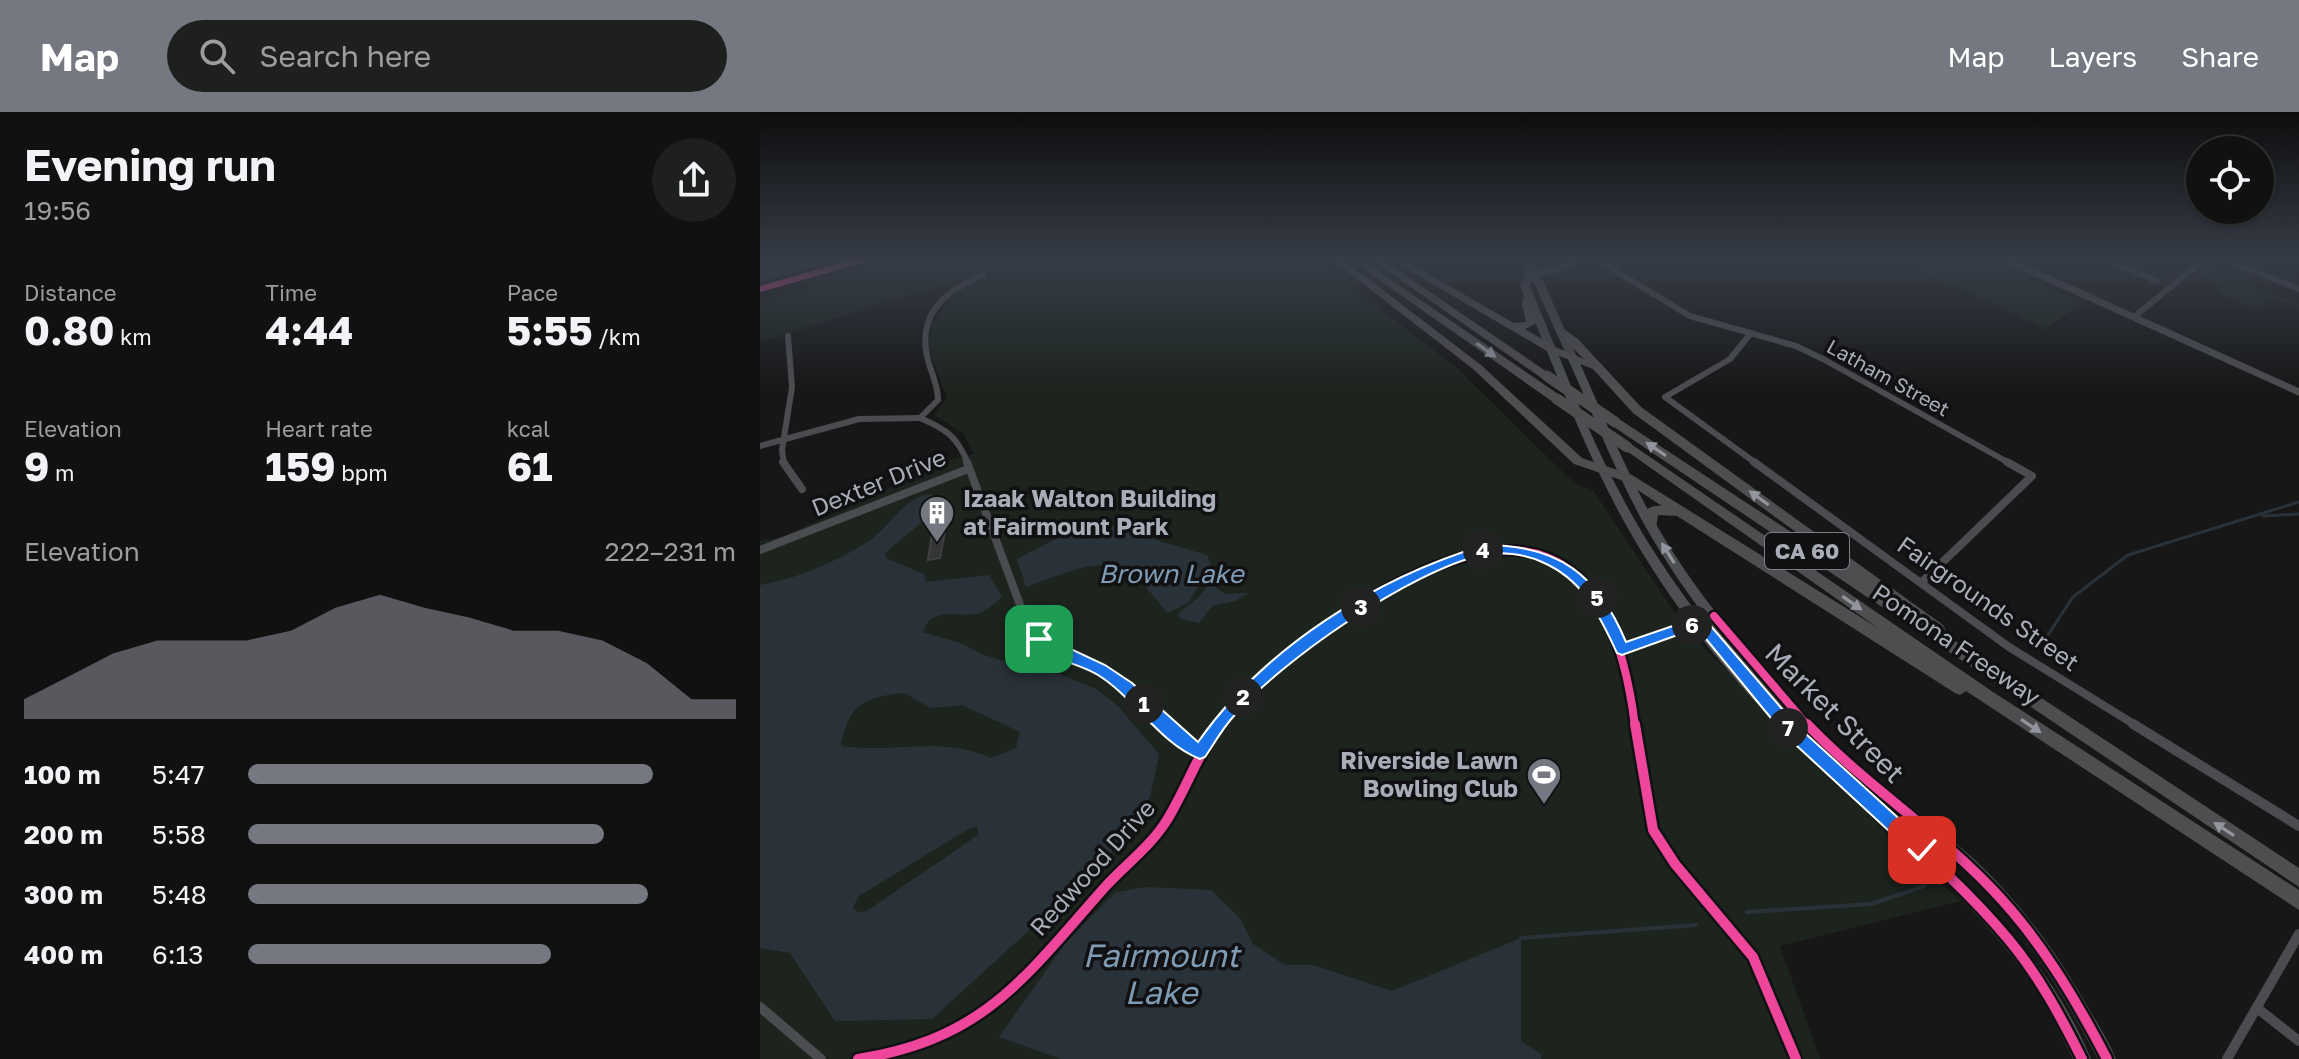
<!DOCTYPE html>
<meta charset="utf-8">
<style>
body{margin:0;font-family:"Golos Text",sans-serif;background:#1e1f1f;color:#f1f3f6;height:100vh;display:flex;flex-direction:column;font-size:30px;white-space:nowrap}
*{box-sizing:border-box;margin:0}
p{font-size:26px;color:#9c9d9f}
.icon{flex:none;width:44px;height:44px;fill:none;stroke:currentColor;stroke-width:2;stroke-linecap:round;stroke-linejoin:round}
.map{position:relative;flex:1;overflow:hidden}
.drawer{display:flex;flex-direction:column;background:#111;width:760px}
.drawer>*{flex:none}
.tools{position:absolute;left:1426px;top:24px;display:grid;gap:16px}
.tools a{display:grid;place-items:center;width:88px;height:88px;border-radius:50%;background:#111;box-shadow:0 2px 6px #0004,0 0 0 2px #303131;font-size:40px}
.pin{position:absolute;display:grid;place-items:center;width:68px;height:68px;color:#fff;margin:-34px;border-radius:16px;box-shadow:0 4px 12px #0006}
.km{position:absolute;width:40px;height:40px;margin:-20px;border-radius:50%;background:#222;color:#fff;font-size:22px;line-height:40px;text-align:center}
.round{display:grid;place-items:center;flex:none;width:84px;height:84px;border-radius:42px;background:#1e1f1f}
.head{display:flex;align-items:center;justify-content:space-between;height:136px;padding:0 24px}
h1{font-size:44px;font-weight:700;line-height:60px}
.metrics{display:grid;grid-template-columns:repeat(3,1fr);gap:12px;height:136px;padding:8px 24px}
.metrics div{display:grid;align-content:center}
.metrics b{font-size:40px;font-weight:700}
.metrics small{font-size:22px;font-weight:400}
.metrics p{font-size:22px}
.chart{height:224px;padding:16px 24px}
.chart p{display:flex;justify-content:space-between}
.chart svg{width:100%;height:144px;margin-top:8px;fill:#757880;opacity:.7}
ul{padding:0 24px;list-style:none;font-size:26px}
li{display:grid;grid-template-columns:128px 96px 1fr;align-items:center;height:60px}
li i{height:20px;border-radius:10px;background:#757880}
header{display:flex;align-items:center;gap:48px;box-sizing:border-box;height:112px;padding:0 40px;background:#757880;color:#fff}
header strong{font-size:38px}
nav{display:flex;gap:44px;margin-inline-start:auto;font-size:28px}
.search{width:560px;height:72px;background:#1e1f1f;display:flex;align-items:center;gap:20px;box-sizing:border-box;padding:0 28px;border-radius:44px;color:#9c9d9f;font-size:30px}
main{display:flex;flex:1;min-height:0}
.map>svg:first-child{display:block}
</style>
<header>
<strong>Map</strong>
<div class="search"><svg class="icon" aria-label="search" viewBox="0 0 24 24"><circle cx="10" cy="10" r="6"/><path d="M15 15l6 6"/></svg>Search here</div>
<nav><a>Map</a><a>Layers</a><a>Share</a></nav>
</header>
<main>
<section class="drawer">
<div class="head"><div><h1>Evening run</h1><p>19:56</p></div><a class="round"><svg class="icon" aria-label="share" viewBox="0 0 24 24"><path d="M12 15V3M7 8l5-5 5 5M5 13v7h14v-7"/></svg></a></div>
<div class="metrics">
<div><p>Distance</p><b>0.80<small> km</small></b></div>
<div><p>Time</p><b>4:44</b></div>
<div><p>Pace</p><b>5:55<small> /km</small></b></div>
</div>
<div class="metrics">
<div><p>Elevation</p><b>9<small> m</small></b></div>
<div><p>Heart rate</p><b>159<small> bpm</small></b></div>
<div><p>kcal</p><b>61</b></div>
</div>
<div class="chart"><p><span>Elevation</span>222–231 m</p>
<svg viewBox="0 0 160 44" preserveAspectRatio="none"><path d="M0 44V38L10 31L20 24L30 20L40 20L50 20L60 17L70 10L80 6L90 10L100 13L110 17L120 17L130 20L140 27L150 38L160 38V44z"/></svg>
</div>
<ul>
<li><b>100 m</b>5:47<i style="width:83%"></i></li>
<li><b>200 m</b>5:58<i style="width:73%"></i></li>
<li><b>300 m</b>5:48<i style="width:82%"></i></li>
<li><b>400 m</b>6:13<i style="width:62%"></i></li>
</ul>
</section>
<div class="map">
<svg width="1539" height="947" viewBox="0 0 1539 947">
<rect width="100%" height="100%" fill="#171717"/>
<g fill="#1d241e">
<path d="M149,146H554L698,257L815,372L833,378L925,516L1149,744L1201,789L1020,834L1060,947H0V429L22,425L190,348L214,342L204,322L174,303L187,286L167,233L172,211L200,176L231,163L227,159L0,230V189Z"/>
<path d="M1138,146H1223L1323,191L1284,217Z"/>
<path d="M1444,154L1539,192V195L1511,187L1497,198L1457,181L1463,172L1437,160Z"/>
</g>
<g fill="#2a3239" fill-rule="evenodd">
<path d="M0,146H82L0,170Z"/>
<path d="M172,382L168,405L125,441L126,446L164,462L166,470L229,463L242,485C236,490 228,498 220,501C201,507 171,492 163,520L203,532L224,543L257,553L274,552L336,577L358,594L399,642L390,685L347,747L172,907L75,909L30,841L0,836V473C37,467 78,449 109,429C130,415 145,383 172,382ZM144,581L171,596L202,593L260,620L256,636L231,646C181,623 132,642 81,634C88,592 104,585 144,581ZM218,715V723L107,799L97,800L93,795L99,784L210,716Z"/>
<path d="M368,410L399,429L447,443L451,452L429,490L408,501C397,490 389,478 380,467C354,435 296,465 266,475L257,447L296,427Z"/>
<path d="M449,470L465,482L488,481L475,489L452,494L439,511L421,507L418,502L441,483Z"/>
<path d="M387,775L451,778L479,805L493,832L525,853H553L632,879L761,826V929L781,942V947H301L239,925L306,830L356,780Z"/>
</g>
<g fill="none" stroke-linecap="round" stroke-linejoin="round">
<g stroke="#2a3239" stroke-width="3">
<path d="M1503,404L1539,402"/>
<path d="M1278,538L1313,485L1368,443L1539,390"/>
</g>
<g stroke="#2a3239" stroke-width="4">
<path d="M987,800L1111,792L1165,774"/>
<path d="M761,826L936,813"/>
</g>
</g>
<path fill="#353536" stroke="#3f4043" stroke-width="2" d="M185,419L180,446L168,448L172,422Z"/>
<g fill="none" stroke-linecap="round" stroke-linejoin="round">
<g stroke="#4b4c50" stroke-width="6">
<path d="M834,146L930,204L1036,234L1063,247L1251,352"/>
<path d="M1343,146L1397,169"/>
<path d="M1461,146L1539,177"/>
<path d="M1374,205L1446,146"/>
<path d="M991,221L970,247L905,285L997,352"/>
<path d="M0,334L99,307L160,306"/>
<path d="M24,352L22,338L32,275L28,224"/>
<path d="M208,352C198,325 186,317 160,306L178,288C178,275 173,264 169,252C155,205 182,180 223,163"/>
</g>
<g stroke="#4b4c50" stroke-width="8">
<path d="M23,350L42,377"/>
<path d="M207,350L266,509L287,530L364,574L409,614"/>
<path d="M994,350L1249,535L1377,614"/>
<path d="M0,438L208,357"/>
<path d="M1161,471L1272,364L1247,350"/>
<path d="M862,537L954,504"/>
<path d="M457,614C494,565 548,525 600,493C756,397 851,421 875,614"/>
</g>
<g stroke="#4b4c50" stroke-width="10">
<path d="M407,612L440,640"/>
<path d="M875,612L893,718L915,752L993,845L1036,947"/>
<path d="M1373,612L1539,714"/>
<path d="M0,895L61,947"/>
<path d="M1497,896L1539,929"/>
<path d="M98,947C225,927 265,865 345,775C365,753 391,734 407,708C426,677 438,642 459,612"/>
<path d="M1467,947L1539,822"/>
</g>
<g stroke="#4b4c50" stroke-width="7">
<path d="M1243,146L1539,280"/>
<path d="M770,162L795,158L821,146"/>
</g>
<g stroke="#4a4a4e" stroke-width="9">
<path d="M763,146L780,173L813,247"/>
<path d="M770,162L765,174L791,237"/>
</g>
<g fill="#4d4f52" fill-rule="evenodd">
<path d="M791,234L796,237C816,286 835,335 860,381C900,458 955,529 1014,591C1124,707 1268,795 1331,947H1313C1297,914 1281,882 1259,853C1193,766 1103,701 1027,623C957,552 894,471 849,381C825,334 806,286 786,237Z"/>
<path d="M813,244L818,247C842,300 864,355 893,407C934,480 991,547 1050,607C1101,659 1162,700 1216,749C1262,792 1299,844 1330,899C1339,914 1349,930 1356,947H1338C1302,879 1262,813 1206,760C1151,709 1089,668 1038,613C980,552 925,485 884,412C855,359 833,302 808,247Z"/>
</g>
<g fill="#4e4e51" fill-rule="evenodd">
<path d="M570,146H581L721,253L822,346L872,363L1118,516L861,335L867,331L871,332L1233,580L1539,778V798L1206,579L1200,583L1195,581L917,404L898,403L896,416H886L883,402C888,395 894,393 902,394L864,369L814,352L713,257Z"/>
<path d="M588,146H599L801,284V290H793Z"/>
<path d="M609,146H620L793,264L791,267H783Z"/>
<path d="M628,146H640L754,211L766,210L762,192L764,182L773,180L772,192L777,211L765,217L795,235L824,247L796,220L797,218H805L818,227L881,295L1183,513L1185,517L1183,521L1539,756V775L851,313V307H859L1078,451L873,301L833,257L787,239Z"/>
</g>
<g stroke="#4e4e51" stroke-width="11">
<path d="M787,264L855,310"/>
<path d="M797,287L867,335"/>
</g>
<defs>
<path id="cycleway-far2" d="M0,177L109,146"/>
<g id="cycleway-far1">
<path d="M954,504L1048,614"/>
<path d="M939,510L1027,614"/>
<path d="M457,614C494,565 548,525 600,493C756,397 851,421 875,614"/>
</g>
<g id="cycleway">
<path d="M875,612L893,718L915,752L993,845L1036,947"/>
<path d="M1025,612C1096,687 1183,748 1249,828C1279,864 1301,905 1322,947"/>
<path d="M1047,612C1103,671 1173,716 1230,775C1279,825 1315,886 1347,947"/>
<path d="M98,947C225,927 265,865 345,775C365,753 391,734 407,708C426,677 438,642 459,612"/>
</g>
</defs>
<use href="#cycleway-far2" stroke="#111113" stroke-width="10"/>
<use href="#cycleway-far1" stroke="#111113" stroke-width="13"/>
<use href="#cycleway" stroke="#111113" stroke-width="15"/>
<use href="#cycleway-far2" stroke="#ed469a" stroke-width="6"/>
<use href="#cycleway-far1" stroke="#ed469a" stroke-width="8"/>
<use href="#cycleway" stroke="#ed469a" stroke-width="10"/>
</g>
<defs><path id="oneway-solid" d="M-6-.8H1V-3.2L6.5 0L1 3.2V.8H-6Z" transform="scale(2)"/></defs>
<g fill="#92959e">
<use href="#oneway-solid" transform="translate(726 238) rotate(35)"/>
<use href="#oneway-solid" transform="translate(896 337) rotate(-146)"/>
<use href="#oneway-solid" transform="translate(999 386) rotate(-144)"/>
<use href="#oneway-solid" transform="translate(1092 491) rotate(35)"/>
<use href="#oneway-solid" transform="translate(1271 614) rotate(34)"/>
<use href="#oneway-solid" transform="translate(1464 717) rotate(-147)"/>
</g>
<use fill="#91969e" href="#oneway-solid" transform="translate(908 441) rotate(-122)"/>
<linearGradient id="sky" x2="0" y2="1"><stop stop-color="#0d0d0d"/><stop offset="0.53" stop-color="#363c47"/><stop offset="1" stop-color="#363c47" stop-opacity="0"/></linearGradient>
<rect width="1539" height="278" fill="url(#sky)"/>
<path fill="#1a73e8" stroke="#fff" stroke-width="2" d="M725,433C799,433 838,463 866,530L939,505L944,506L1035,612L1168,733V744H1156L1024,622L937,516L862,543L857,541C839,503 824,468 782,450C765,442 740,439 722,443C651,459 520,549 473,605C462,617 454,632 445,645L440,647C399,631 375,586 338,563C317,550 286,548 272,527L279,522L345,553L372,571L438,630C504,536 615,466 725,433Z"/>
<defs>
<symbol id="building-pin" viewBox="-11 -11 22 30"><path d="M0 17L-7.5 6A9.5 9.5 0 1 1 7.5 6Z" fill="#757880" stroke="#111113"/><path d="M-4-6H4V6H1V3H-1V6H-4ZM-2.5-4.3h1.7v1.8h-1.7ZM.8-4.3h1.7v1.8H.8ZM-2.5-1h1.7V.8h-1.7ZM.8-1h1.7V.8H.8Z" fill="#fff"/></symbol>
<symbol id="stadium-pin" viewBox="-11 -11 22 30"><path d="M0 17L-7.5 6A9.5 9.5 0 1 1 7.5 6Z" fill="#757880" stroke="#111113"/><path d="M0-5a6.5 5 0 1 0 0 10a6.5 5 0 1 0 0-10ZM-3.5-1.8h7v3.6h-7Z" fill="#fff"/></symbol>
</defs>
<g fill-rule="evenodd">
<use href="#building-pin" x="157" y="381" width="40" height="54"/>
<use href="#stadium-pin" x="764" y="643" width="40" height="54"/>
</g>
<g text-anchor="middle" stroke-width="7" stroke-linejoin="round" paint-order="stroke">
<g font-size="20" fill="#a8adb8" stroke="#111113">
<text transform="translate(1128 266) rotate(29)" y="7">Latham Street</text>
</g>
<rect fill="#111113" stroke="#7b7e86" stroke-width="2" x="1005" y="421" width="84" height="36" rx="6"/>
<g font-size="22" font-weight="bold" fill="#a8adb8">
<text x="1047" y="447">CA 60</text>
</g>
<g font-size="24" fill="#a8adb8" stroke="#111113">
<text transform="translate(119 371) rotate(-22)" y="8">Dexter Drive</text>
<text transform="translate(1228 492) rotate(35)" y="8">Fairgrounds Street</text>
<text transform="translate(1196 533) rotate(34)" y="8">Pomona Freeway</text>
<text transform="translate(333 756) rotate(-48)" y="8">Redwood Drive</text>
</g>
<g font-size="24" font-weight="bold" fill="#a8adb8" stroke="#111113" text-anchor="start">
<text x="203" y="395">Izaak Walton Building<tspan x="203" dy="28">at Fairmount Park</tspan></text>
<text x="758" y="657" text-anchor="end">Riverside Lawn<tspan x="758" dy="28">Bowling Club</tspan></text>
</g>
<g font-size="26" font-style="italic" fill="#7f9bb3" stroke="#111113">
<text x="411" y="471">Brown Lake</text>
</g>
<g font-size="28" fill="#a8adb8" stroke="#111113">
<text transform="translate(1075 601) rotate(45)" y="10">Market Street</text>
</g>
<g font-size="32" font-style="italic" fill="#7f9bb3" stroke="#111113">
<text x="401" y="855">Fairmount<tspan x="401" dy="37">Lake</tspan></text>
</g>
</g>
</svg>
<div class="tools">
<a><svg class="icon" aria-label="locate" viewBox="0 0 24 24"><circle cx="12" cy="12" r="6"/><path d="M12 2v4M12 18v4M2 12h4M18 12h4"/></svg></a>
</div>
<div class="pin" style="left:279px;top:527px;background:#1e9e55"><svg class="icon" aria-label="arrive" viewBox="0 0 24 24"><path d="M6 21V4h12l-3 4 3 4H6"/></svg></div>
<div class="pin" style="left:1162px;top:738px;background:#d93025"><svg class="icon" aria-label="check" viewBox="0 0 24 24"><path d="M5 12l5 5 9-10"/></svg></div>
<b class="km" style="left:384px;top:592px">1</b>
<b class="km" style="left:483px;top:585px">2</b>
<b class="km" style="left:601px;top:495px">3</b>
<b class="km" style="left:723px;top:438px">4</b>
<b class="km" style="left:837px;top:486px">5</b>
<b class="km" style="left:932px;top:513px">6</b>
<b class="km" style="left:1028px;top:616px">7</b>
</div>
</main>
